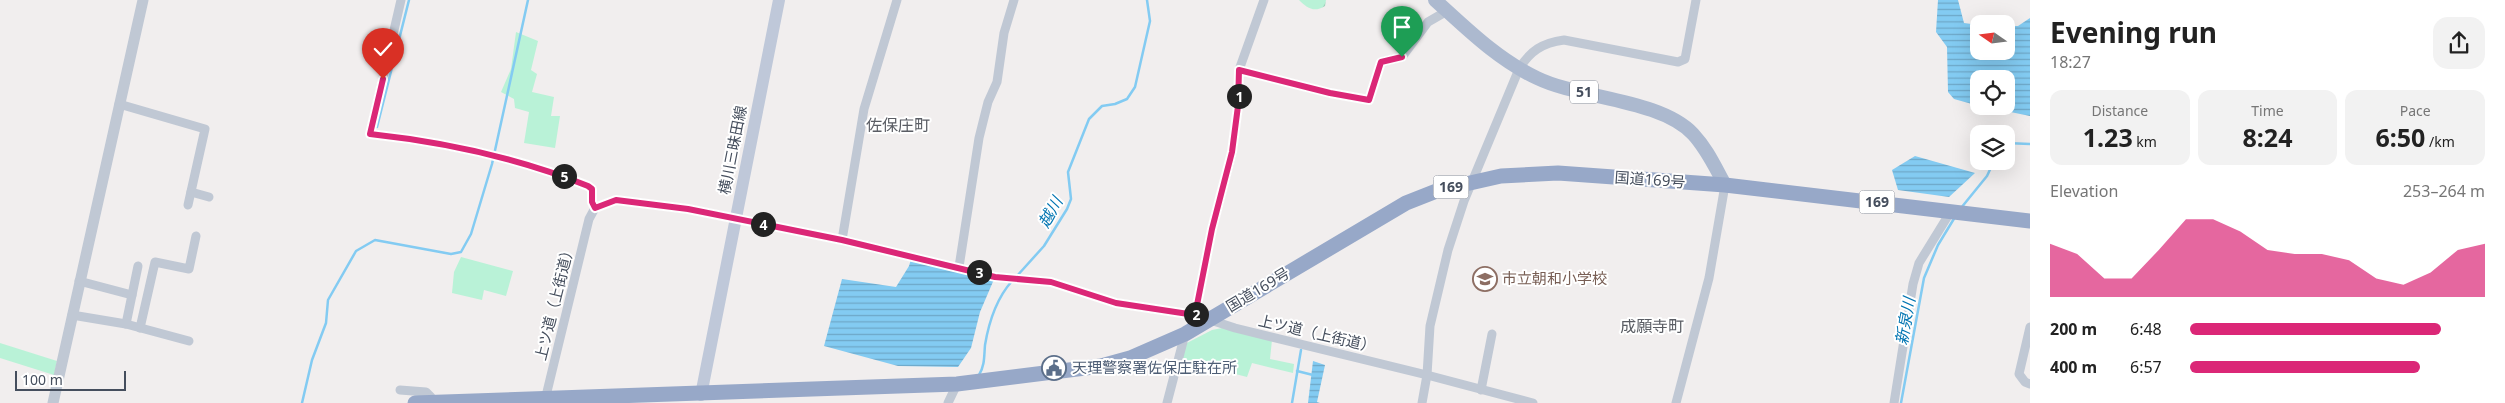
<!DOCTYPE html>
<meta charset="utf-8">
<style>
body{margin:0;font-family:"Noto Sans","Noto Sans JP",sans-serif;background:#f2f2f2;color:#222;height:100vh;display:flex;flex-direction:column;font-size:19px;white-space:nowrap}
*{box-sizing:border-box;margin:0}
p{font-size:16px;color:#767676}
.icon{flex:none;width:28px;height:28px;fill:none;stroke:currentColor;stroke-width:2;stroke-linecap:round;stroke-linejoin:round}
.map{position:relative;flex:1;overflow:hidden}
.details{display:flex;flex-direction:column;background:#fff;width:475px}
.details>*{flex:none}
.needle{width:32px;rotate:284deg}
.fabs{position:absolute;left:1970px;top:15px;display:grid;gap:10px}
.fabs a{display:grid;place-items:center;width:45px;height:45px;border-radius:10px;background:#fff;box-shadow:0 5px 20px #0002;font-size:25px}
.scale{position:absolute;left:15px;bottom:12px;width:111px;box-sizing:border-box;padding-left:5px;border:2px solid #454e5d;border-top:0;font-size:14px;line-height:18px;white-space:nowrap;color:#454e5d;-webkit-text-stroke:4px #fff;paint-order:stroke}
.pin{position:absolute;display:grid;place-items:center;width:42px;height:42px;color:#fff;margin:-51px -21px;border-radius:50% 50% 50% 0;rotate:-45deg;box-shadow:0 0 5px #0007}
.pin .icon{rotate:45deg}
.km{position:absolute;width:25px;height:25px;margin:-12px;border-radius:50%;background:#222;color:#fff;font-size:14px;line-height:25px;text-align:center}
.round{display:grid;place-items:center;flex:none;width:52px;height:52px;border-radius:15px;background:#f2f2f2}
.summary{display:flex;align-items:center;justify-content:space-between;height:85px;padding:0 20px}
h1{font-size:28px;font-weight:700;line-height:38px}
.stats{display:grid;grid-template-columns:repeat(3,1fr);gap:8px;height:85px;padding:5px 20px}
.stats div{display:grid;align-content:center;border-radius:12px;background:#f2f2f2;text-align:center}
.stats b{font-size:25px;font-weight:700}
.stats small{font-size:14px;font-weight:400}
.stats p{font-size:14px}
.chart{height:140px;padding:10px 20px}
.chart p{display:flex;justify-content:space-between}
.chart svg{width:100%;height:90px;margin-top:5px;fill:#db2777;opacity:.7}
ul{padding:0 20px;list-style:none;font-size:16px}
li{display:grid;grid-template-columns:80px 60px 1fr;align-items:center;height:38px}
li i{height:12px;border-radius:6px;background:#db2777}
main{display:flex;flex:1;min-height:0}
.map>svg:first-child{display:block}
</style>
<main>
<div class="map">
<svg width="2030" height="403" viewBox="0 0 2030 403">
<defs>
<pattern id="forest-firs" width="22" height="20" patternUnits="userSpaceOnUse" patternTransform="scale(1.25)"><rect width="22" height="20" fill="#b9f2d7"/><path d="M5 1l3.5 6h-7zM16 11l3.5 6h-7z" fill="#a0d1bb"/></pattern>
<pattern id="water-rules" width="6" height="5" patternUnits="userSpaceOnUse" patternTransform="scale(1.25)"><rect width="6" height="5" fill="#83cbf2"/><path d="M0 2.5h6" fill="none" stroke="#6da7c7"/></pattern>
</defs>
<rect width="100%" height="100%" fill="#f1eeee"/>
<g fill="#b9f2d7">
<path d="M516,32L538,41L531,70L537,74L532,92L554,97L551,116H560L555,148L524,143L529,112L515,108L514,99L501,92L511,69Z"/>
<path d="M461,257L513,271L506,296L484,290L482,300L452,293L454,272Z"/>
<path d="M1222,328L1272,340L1270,359L1294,364L1293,373L1252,363L1247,377L1181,360L1185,344L1212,330Z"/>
<path d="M0,343L57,361L54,375L0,358Z"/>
</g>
<path fill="url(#forest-firs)" d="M1299,0H1326L1325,6C1314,13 1307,8 1299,0Z"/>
<g fill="url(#water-rules)">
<path d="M1938,0H1958L1964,23L1979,25V51H2006V26H2018L2030,18V116L1981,106H2006V79H1979V106L1954,99L1948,92L1947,47L1936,32Z"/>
<path d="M1915,156L1975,173L1949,197L1898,190L1892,170Z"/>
<path d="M912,256L995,277L980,312L971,348L958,367L898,366L824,346L842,279L896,287L909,266Z"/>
<path d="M1313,361L1325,365L1317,402L1320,403H1308Z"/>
</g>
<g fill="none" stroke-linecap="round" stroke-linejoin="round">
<g stroke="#83cbf2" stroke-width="2.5">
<path d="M377,127L409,0"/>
<path d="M2006,143L2030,144"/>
<path d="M1961,208L1987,176L1994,161"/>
<path d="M1016,277L1044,246L1067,209L1071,199L1068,172L1089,119L1102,106L1115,104L1127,99L1135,87L1150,21L1147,0"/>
<path d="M1297,371L1313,375"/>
<path d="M979,375C985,365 984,356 985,345C989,321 996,299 1012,281"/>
<path d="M302,403L312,360L326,323L328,300L356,251L375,240L451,254L461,252L471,234L492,164L528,0"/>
<path d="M1292,403L1301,350"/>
<path d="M1901,403L1924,278L1938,245L1955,217"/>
</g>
<g stroke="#c0c8d4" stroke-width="9">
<path d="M401,0L370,134C444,142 519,158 588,186L592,189V202L595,208L616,200L688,209L842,240L995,277L1051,282L1116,303L1195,315L1235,328L1427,375L1533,403"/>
<path d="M1239,70L1330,93L1369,100L1381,62L1402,57L1428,22L1447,11"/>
<path d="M119,104L205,129L188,205"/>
<path d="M191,192L209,197"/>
<path d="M842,240L864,109L897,0"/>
<path d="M959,267L979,138L988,102L997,82L1004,33L1014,0"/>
<path d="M79,281L132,295"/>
<path d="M72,315L126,324L189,341"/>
<path d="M1195,315L1212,229L1232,153L1238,106L1239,70L1264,0"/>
<path d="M126,324L138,266"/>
<path d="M2030,327L2019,374L2025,382L2030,384"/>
<path d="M140,328L155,262L189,269L196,236"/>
<path d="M400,390L426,392L431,397V403"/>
<path d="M1481,390L1492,334"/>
<path d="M545,400L589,219L595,208"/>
<path d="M948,403L957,384"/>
<path d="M1167,403L1185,334"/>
<path d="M1422,403L1427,375L1430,326L1448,250L1464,201L1519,69C1530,51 1542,43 1564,40L1678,62L1685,59L1696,0"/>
<path d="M1676,403L1709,278L1725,185"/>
<path d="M1894,403L1913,284L1919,263L1951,211"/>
</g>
<path stroke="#c0c8d4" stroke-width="11" d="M53,403L143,0"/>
<path stroke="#bfc8d9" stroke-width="12" d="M701,395L779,0"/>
<path stroke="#acb9cf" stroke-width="14" d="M1435,0C1466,28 1498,60 1537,78C1580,99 1660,99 1693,134C1707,149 1715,167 1725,185"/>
<path stroke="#97a8c8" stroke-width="15" d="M415,403L957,384L1101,366L1130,358L1185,334L1406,203L1439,190L1501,176L1558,173L1725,185L2030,221"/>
</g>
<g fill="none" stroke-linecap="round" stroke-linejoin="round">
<defs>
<path id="route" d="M383,79L370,134C444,142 519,158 588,186L592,189V202L595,208L616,200L688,209L842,240L995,277L1051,282L1116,303L1195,315L1212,229L1232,152L1238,106L1239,70L1330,93L1369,100L1381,62L1402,57"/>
</defs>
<use href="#route" stroke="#fff" stroke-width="10"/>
<use href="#route" stroke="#db2777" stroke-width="6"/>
</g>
<defs>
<symbol id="school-ring" viewBox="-11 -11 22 22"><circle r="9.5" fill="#fff" stroke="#8d6e63" stroke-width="1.5"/><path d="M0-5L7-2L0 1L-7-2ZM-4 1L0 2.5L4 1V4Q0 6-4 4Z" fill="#8d6e63"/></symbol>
<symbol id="civic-ring" viewBox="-11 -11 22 22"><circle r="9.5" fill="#fff" stroke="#5c6f8a" stroke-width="1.5"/><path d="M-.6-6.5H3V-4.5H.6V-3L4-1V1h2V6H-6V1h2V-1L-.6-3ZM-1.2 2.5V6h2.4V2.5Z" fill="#5c6f8a"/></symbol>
</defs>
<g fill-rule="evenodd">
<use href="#school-ring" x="1471" y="265" width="28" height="28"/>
<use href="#civic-ring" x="1040" y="354" width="28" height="28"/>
</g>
<g text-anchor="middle" stroke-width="4" stroke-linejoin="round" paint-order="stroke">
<g fill="#fff" stroke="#7d838e" stroke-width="1">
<rect x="1570" y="80.5" width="28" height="23" rx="4"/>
<rect x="1433.5" y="175.5" width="35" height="23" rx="4"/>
<rect x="1859.5" y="190.5" width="35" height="23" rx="4"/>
</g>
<g font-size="14" font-weight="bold" fill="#454e5d">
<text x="1584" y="97">51</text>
<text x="1451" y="192">169</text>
<text x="1877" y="207">169</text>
</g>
<g font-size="15" fill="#454e5d" stroke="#fff">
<text transform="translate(733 150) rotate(-79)" y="5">横川三昧田線</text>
<text transform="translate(1650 180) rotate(4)" y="5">国道169号</text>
<text transform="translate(1258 290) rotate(-31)" y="5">国道169号</text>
<text transform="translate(555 302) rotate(-76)" y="5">上ツ道（上街道）</text>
<text transform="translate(1317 334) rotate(13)" y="5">上ツ道（上街道）</text>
</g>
<g font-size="15" fill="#785e54" stroke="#fff" text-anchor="start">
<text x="1502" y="284">市立朝和小学校</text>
</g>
<g font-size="15" fill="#4e5e75" stroke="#fff" text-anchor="start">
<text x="1072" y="373">天理警察署佐保庄駐在所</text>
</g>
<g font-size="16" fill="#5a5d64" stroke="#fff">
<text x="898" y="131">佐保庄町</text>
<text x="1652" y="332">成願寺町</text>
</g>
<g font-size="16" font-style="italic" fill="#0275b2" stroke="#fff">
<text transform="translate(1050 212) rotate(-61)" y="6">越川</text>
<text transform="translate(1905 321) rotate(-80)" y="6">新泉川</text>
</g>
</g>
</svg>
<div class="fabs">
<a><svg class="needle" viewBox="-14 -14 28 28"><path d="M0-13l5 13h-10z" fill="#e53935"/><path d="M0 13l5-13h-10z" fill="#767676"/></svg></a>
<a><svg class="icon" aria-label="locate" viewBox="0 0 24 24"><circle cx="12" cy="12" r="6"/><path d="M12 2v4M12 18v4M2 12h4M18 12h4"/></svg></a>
<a><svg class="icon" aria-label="layers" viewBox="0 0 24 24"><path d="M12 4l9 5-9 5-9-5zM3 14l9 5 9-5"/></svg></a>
</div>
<div class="scale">100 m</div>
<div class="pin" style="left:1402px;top:57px;background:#1e9e55"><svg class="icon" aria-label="arrive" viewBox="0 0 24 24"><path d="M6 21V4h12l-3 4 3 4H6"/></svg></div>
<div class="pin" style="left:383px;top:79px;background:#d93025"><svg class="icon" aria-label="check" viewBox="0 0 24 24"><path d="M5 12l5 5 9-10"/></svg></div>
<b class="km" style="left:1239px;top:96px">1</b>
<b class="km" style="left:1196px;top:314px">2</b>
<b class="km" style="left:979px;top:272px">3</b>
<b class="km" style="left:763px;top:224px">4</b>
<b class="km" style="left:564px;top:176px">5</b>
</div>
<section class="details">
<div class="summary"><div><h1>Evening run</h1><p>18:27</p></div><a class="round"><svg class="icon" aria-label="share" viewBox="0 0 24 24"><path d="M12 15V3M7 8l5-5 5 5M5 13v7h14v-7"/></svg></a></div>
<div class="stats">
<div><p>Distance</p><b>1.23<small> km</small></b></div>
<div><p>Time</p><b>8:24</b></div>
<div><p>Pace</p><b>6:50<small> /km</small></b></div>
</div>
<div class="chart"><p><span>Elevation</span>253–264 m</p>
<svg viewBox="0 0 160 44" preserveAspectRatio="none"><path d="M0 44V18L10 23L20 35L30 35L40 21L50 6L60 6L70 12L80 21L90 23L100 23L110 26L120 35L130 38L140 32L150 21L160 18V44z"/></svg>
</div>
<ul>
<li><b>200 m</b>6:48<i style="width:85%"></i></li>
<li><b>400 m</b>6:57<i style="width:78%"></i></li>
</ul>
</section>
</main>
